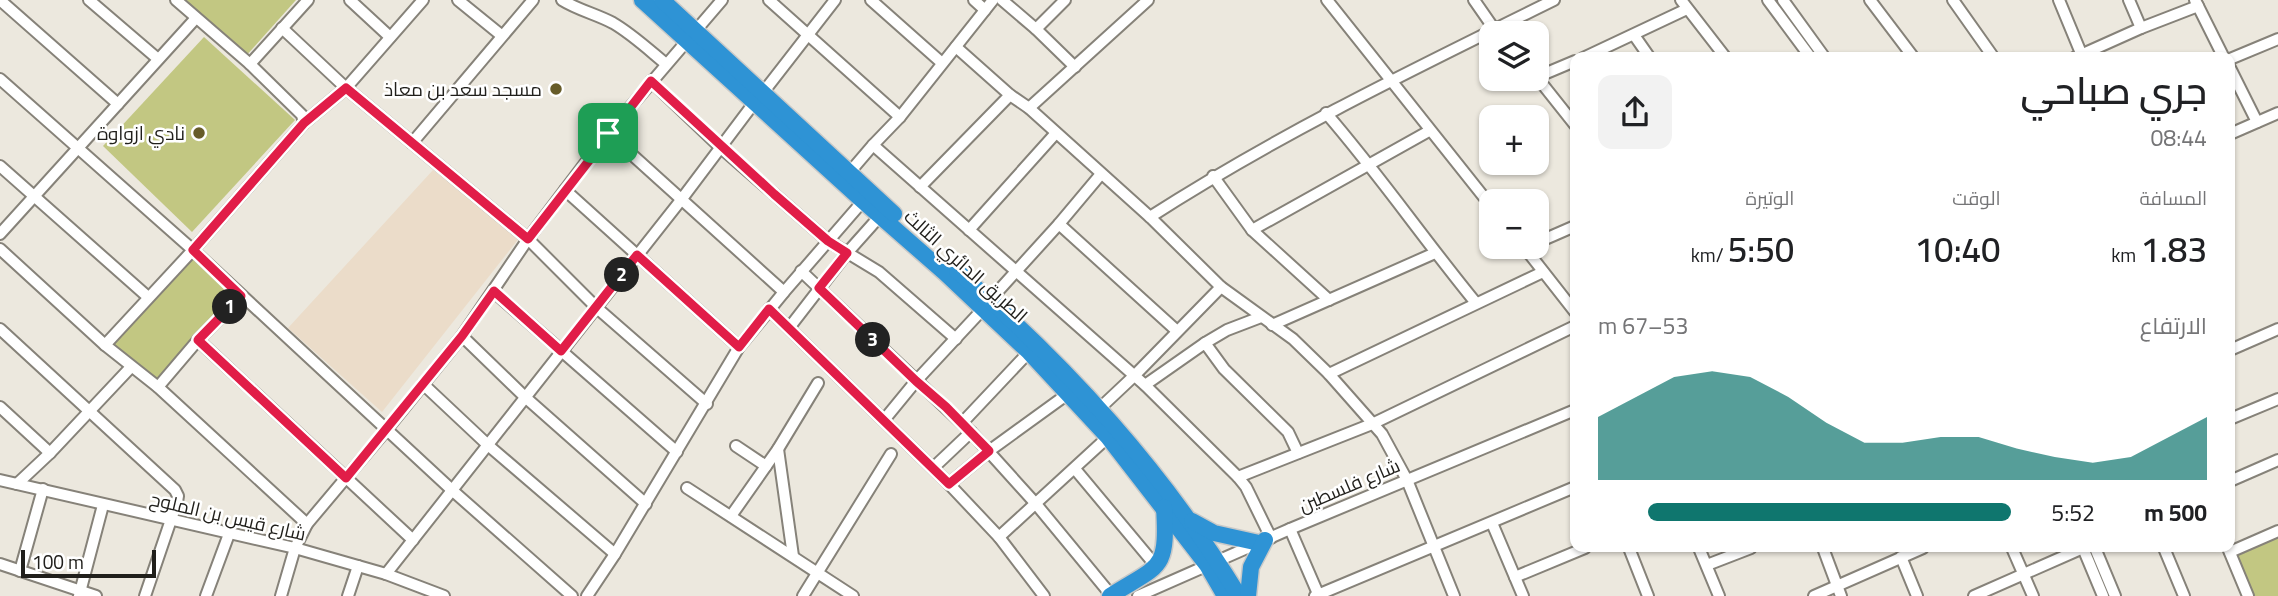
<!DOCTYPE html>
<html lang="ar">
<meta charset="utf-8">
<style>
body{margin:0;font-family:Georgia,Cairo,serif;background:#f2f2f2;color:#202124;direction:rtl;height:100vh;display:flex;flex-direction:column;font-size:26px;white-space:nowrap}
*{box-sizing:border-box;margin:0}
p{font-size:23px;color:#757577}
.icon{flex:none;width:38px;height:38px;fill:none;stroke:currentColor;stroke-width:2;stroke-linecap:round;stroke-linejoin:round}
.map{position:relative;flex:1;overflow:hidden;direction:ltr}
.details{position:absolute;left:1570px;top:52px;width:665px;height:500px;display:flex;flex-direction:column;background:#fff;border-radius:14px;box-shadow:0 2px 5px #0004;direction:rtl}
.details>*{flex:none}
.buttons{position:absolute;left:1479px;top:21px;display:grid;gap:14px}
.buttons a{display:grid;place-items:center;width:70px;height:70px;border-radius:14px;background:#fff;box-shadow:0 2px 5px #0004;font-size:35px}
.scale{position:absolute;left:21px;bottom:18px;width:135px;box-sizing:border-box;padding-left:7px;border:4px solid #201f1b;border-top:0;font-size:19px;line-height:24px;white-space:nowrap;color:#201f1b;-webkit-text-stroke:5px #fff;paint-order:stroke}
.pin{position:absolute;display:grid;place-items:center;width:60px;height:60px;color:#fff;margin:-30px;border-radius:14px;box-shadow:0 4px 10px #0006}
.km{position:absolute;width:35px;height:35px;margin:-18px;border-radius:50%;background:#222;color:#fff;font-size:19px;line-height:35px;text-align:center}
.round{display:grid;place-items:center;flex:none;width:74px;height:74px;border-radius:14px;background:#f2f2f2}
.overview{display:flex;align-items:center;justify-content:space-between;height:119px;padding:0 28px}
h1{font-size:38px;font-weight:600;line-height:52px}
.stats{display:grid;grid-template-columns:repeat(3,1fr);gap:10px;height:119px;padding:7px 28px}
.stats div{display:grid;align-content:center}
.stats b{font-size:35px;font-weight:600}
.stats small{font-size:19px;font-weight:400}
.stats p{font-size:19px}
.chart{height:196px;padding:14px 28px}
.chart p{display:flex;justify-content:space-between}
.chart svg{width:100%;height:126px;margin-top:7px;fill:#0f766e;opacity:.7}
ul{padding:0 28px;list-style:none;font-size:23px}
li{display:grid;grid-template-columns:112px 84px 1fr;align-items:center;height:52px}
li i{height:18px;border-radius:9px;background:#0f766e}
.map>svg:first-child{display:block}
</style>
<div class="map">
<svg width="2278" height="596" viewBox="0 0 2278 596">
<rect width="100%" height="100%" fill="#ece8de"/>
<path fill="#ebdcc9" d="M433,170L520,237L382,412L288,328Z"/>
<g fill="#c2c782">
<path d="M180,0H296L245,57Z"/>
<path d="M204,37L295,120L192,232L103,146Z"/>
<path d="M193,250L241,296L158,387L105,345Z"/>
<path d="M2278,531V596H2248L2230,552Z"/>
</g>
<g fill="none" stroke-linecap="round" stroke-linejoin="round">
<defs>
<g id="minor">
<path d="M0,0L118,104"/>
<path d="M89,0L158,59"/>
<path d="M350,0L390,37"/>
<path d="M458,0L501,35"/>
<path d="M562,0C578,10 596,14 613,23C632,34 649,50 666,64"/>
<path d="M769,0L900,117"/>
<path d="M871,0L942,63"/>
<path d="M974,0L985,10"/>
<path d="M993,0L900,117L873,145L1145,385L1238,477L1246,487L1271,538"/>
<path d="M1002,0L1036,29L1075,67"/>
<path d="M1327,0L1491,206"/>
<path d="M1474,0L1497,33"/>
<path d="M1681,0L1726,58"/>
<path d="M1768,0L1811,58"/>
<path d="M1783,0L1825,58"/>
<path d="M1870,0L1914,58"/>
<path d="M1953,0L1994,58"/>
<path d="M2059,0L2083,58"/>
<path d="M2129,0L2141,28"/>
<path d="M2195,0L2224,58"/>
<path d="M282,28L346,88L528,239L597,308L707,404"/>
<path d="M1036,29L1065,0"/>
<path d="M1634,35L1650,58"/>
<path d="M956,47L1010,95L1029,108L1150,217L1221,287L1293,339L1329,374L1382,434L1407,480L1454,596"/>
<path d="M1583,58L1687,9"/>
<path d="M2074,58L2141,28L2198,6"/>
<path d="M2230,59L2278,39"/>
<path d="M250,64L308,0"/>
<path d="M2230,68L2257,122"/>
<path d="M1536,76L1575,125"/>
<path d="M1537,77L1575,61"/>
<path d="M0,79L193,250L453,491L572,596"/>
<path d="M651,81L720,147L828,241L879,272L956,339"/>
<path d="M762,94L835,0"/>
<path d="M1029,108L1148,0"/>
<path d="M1326,113C1379,174 1425,241 1476,303"/>
<path d="M304,123L346,88L423,0"/>
<path d="M608,133L784,292"/>
<path d="M2230,134L2278,113"/>
<path d="M412,143L533,0"/>
<path d="M0,166L148,297"/>
<path d="M849,173L873,145"/>
<path d="M1213,176L1252,230L1329,300"/>
<path d="M920,187L1010,95"/>
<path d="M565,190L739,347"/>
<path d="M1150,217C1279,134 1416,68 1554,0"/>
<path d="M1059,224L1101,174"/>
<path d="M969,230L1056,133"/>
<path d="M1252,230L1429,131"/>
<path d="M0,234L196,18"/>
<path d="M1536,243L1575,226"/>
<path d="M1524,247L1575,312"/>
<path d="M0,249L105,345L158,387L307,524"/>
<path d="M801,271L971,432L1036,504L1111,595"/>
<path d="M493,291L677,452"/>
<path d="M990,300L1059,224L1177,331"/>
<path d="M769,309L949,484L999,537L1044,596"/>
<path d="M1272,325L1435,253"/>
<path d="M789,328L847,253L880,216"/>
<path d="M0,329L175,490L178,496L177,502L145,596"/>
<path d="M462,336L525,397L646,504"/>
<path d="M198,340L413,540"/>
<path d="M1205,343L1227,330L1261,317"/>
<path d="M105,345L193,250L304,123L302,115L250,64L176,0"/>
<path d="M2230,350L2278,329"/>
<path d="M1329,374L1543,272"/>
<path d="M423,384L489,446L615,554"/>
<path d="M1145,385L1205,343L1224,369L1288,432L1298,453"/>
<path d="M158,387L198,340L241,296"/>
<path d="M0,407L50,453"/>
<path d="M1100,408L1134,376L1221,287"/>
<path d="M2230,419L2278,399"/>
<path d="M884,420L916,381L983,309"/>
<path d="M962,423L1029,352"/>
<path d="M736,446L766,466"/>
<path d="M778,449L793,556"/>
<path d="M933,468L971,432"/>
<path d="M1075,469L1156,566"/>
<path d="M1238,477L1372,424L1575,326"/>
<path d="M0,480L295,548L386,574L444,596"/>
<path d="M2230,481L2278,460"/>
<path d="M17,484L50,453L131,367"/>
<path d="M949,484L989,451L1069,393"/>
<path d="M687,488L853,596"/>
<path d="M731,516L778,449L818,383"/>
<path d="M1492,523L1523,596"/>
<path d="M1290,529L1319,596"/>
<path d="M999,537L1108,437"/>
<path d="M1629,548L1648,596"/>
<path d="M1699,548L1719,596"/>
<path d="M1823,548L1841,596"/>
<path d="M2012,548L2033,596"/>
<path d="M2083,548L2103,596"/>
<path d="M2095,548L2115,596"/>
<path d="M2164,548L2184,596"/>
<path d="M2228,548L2248,596"/>
<path d="M2230,552L2278,531"/>
<path d="M1901,557L1917,596"/>
<path d="M0,564L96,596"/>
<path d="M1707,565L1751,548"/>
<path d="M20,571L43,489"/>
<path d="M386,574L681,200L754,103"/>
<path d="M1515,577L1585,548"/>
<path d="M79,596L103,505"/>
<path d="M206,596L229,534"/>
<path d="M281,596L295,548L307,524L387,429L462,336L528,239L608,133L722,0"/>
<path d="M348,596L358,566"/>
<path d="M587,596L615,554L739,347L784,292L863,201"/>
<path d="M803,596L891,454"/>
<path d="M1138,596L1290,529L1575,410"/>
<path d="M1315,596L1575,487"/>
<path d="M1814,596L1923,548"/>
<path d="M1974,596L2083,548"/>
</g>
<g id="highway">
<path d="M642,0L863,201L944,272L1029,352L1108,437L1207,565L1225,596"/>
<path d="M662,0L894,214"/>
<path d="M957,271C1069,368 1162,470 1239,596"/>
<path d="M1192,521L1214,533L1259,543"/>
<path d="M1110,596C1160,564 1168,572 1164,507"/>
<path d="M1248,596L1251,567L1265,540"/>
</g>
</defs>
<use href="#minor" stroke="#868279" stroke-width="14"/>
<use href="#highway" stroke="#c9c9c8" stroke-width="19"/>
<use href="#minor" stroke="#fff" stroke-width="10"/>
<use href="#highway" stroke="#2e93d5" stroke-width="16"/>
</g>
<g fill="none" stroke-linecap="round" stroke-linejoin="round">
<defs>
<path id="route" d="M651,81L774,194L828,241L847,253L819,288L916,381L946,407L989,451L949,484L769,309L739,347L637,255L561,351L494,291L462,336L346,478L198,340L241,296L193,250L304,123L346,88L528,239Z"/>
</defs>
<use href="#route" stroke="#fff" stroke-width="14"/>
<use href="#route" stroke="#e11d48" stroke-width="9"/>
</g>
<g fill="#675c29" stroke="#fff" stroke-width="2.5">
<circle cx="556" cy="89" r="7"/>
<circle cx="199" cy="133" r="7"/>
</g>
<g text-anchor="middle" stroke-width="5" stroke-linejoin="round" paint-order="stroke">
<g font-size="19" fill="#201f1b" stroke="#fff" text-anchor="end">
<text x="542" y="96">مسجد سعد بن معاذ</text>
<text x="185" y="140">نادي ازواوة</text>
</g>
<g font-size="19" fill="#201f1b" stroke="#fff">
<text transform="translate(966 266) rotate(42)" y="7">الطريق الدائري الثالث</text>
<text transform="translate(1349 485) rotate(-23)" y="7">شارع فلسطين</text>
<text transform="translate(228 516) rotate(13)" y="7">شارع قيس بن الملوح</text>
</g>
</g>
</svg>
<div class="buttons">
<a><svg class="icon" aria-label="layers" viewBox="0 0 24 24"><path d="M12 4l9 5-9 5-9-5zM3 14l9 5 9-5"/></svg></a>
<a>+</a>
<a>−</a>
</div>
<div class="scale">100 m</div>
<div class="pin" style="left:608px;top:133px;background:#1e9e55"><svg class="icon" aria-label="arrive" viewBox="0 0 24 24"><path d="M6 21V4h12l-3 4 3 4H6"/></svg></div>
<b class="km" style="left:230px;top:307px">1</b>
<b class="km" style="left:622px;top:275px">2</b>
<b class="km" style="left:873px;top:340px">3</b>
<section class="details">
<div class="overview"><div><h1>جري صباحي</h1><p>08:44</p></div><a class="round"><svg class="icon" aria-label="share" viewBox="0 0 24 24"><path d="M12 15V3M7 8l5-5 5 5M5 13v7h14v-7"/></svg></a></div>
<div class="stats">
<div><p>المسافة</p><b>1.83<small> km</small></b></div>
<div><p>الوقت</p><b>10:40</b></div>
<div><p>الوتيرة</p><b>5:50<small> /km</small></b></div>
</div>
<div class="chart"><p><span>الارتفاع</span>53–67 m</p>
<svg viewBox="0 0 160 44" preserveAspectRatio="none"><path d="M0 44V22L10 15L20 8L30 6L40 8L50 15L60 24L70 31L80 31L90 29L100 29L110 33L120 36L130 38L140 36L150 29L160 22V44z"/></svg>
</div>
<ul>
<li><b>500 m</b>5:52<i style="width:88%"></i></li>
</ul>
</section>
</div>
